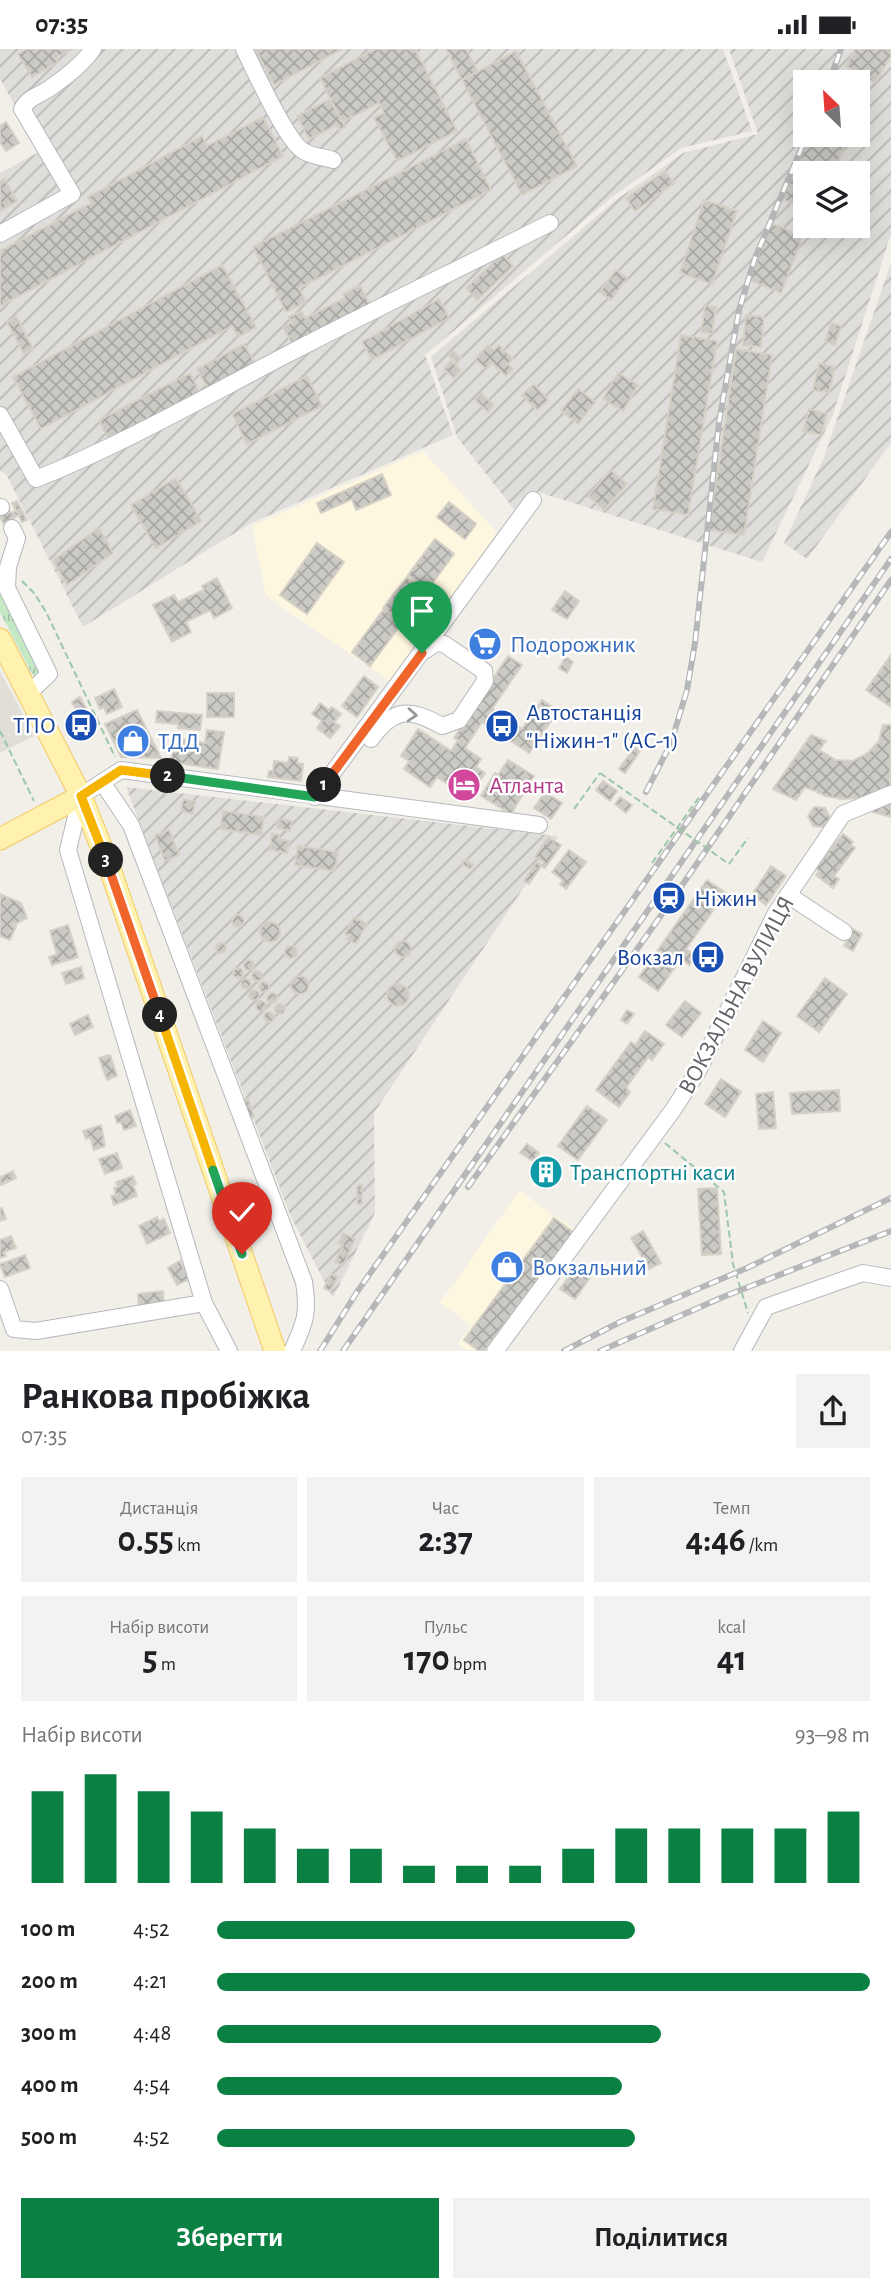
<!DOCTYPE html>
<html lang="uk">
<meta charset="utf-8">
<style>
body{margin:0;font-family:"Alegreya Sans",sans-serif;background:#f2f2f2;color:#202124;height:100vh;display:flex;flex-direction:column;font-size:26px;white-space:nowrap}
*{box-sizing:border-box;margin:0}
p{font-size:23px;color:#757577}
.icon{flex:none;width:38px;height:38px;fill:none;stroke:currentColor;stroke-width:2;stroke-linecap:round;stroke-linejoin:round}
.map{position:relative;height:1302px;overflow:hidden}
.panel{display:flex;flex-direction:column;background:#fff;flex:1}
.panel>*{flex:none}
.needle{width:46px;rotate:335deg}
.tools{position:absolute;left:793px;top:21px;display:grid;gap:14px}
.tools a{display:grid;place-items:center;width:77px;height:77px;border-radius:0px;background:#fff;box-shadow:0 7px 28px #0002;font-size:35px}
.pin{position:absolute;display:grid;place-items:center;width:60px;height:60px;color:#fff;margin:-72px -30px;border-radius:50% 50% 50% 0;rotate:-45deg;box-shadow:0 0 7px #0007}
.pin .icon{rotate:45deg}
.km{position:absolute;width:35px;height:35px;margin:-18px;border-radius:50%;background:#222;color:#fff;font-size:19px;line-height:35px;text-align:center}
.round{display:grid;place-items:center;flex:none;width:74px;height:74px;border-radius:0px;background:#f2f2f2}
.headline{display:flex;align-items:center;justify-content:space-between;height:119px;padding:0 21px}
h1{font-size:38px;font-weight:700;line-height:52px}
.figures{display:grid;grid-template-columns:repeat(3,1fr);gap:10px;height:119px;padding:7px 21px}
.figures div{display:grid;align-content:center;border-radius:0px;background:#f2f2f2;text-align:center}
.figures b{font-size:35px;font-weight:700}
.figures small{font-size:19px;font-weight:400}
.figures p{font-size:19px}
.chart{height:196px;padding:14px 21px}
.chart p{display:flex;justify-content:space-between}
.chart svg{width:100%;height:126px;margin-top:7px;stroke:#0b8043;stroke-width:6}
.button{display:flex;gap:14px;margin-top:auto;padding:14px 21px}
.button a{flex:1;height:80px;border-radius:0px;background:#0b8043;color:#fff;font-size:28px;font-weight:700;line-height:80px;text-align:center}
.button a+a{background:#f2f2f2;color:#202124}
ul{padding:0 21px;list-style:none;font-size:23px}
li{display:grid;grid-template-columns:112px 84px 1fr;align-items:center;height:52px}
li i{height:18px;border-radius:9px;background:#0b8043}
.status{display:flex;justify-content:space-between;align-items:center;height:49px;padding:0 35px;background:#fff;direction:ltr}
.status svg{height:19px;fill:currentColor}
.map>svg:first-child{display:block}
</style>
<div class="status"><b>07:35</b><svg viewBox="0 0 49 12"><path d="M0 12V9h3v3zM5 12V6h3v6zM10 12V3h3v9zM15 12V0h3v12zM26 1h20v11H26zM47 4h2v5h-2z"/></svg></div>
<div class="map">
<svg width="891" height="1302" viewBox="0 0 891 1302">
<defs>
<pattern id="industrial-furrows" width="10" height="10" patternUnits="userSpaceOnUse" patternTransform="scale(1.75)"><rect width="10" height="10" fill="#e0deda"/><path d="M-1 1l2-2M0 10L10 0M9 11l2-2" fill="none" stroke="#b9b8b5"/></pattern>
<pattern id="grass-tufts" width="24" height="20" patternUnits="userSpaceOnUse" patternTransform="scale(1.75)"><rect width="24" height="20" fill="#c5e8c5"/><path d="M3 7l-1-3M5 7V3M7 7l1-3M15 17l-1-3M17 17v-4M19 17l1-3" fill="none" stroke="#a3c0a4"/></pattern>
<pattern id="building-cross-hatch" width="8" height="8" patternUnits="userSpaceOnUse" patternTransform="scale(1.75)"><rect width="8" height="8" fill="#cccac5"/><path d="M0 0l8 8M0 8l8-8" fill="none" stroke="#a9a8a4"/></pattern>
</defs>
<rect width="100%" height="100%" fill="#f1efe8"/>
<g fill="#fef7e0">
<path d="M423,402L497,484L391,633L266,547L252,477Z"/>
<path d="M519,1142L576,1181L485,1301H467L458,1295L471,1276L440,1254Z"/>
</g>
<g fill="url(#industrial-furrows)" fill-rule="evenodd">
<path d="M0,0H723L752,82L681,99L612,148L425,306L453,386L251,474L83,578L6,425L0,422V124L41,102L0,30Z"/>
<path d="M729,0H891V185L832,368L762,513L535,442L517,464L457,388L431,308L616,151L683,104L758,85ZM805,33H858V86H805ZM805,124H858V177H805Z"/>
<path d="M891,214V394L807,510L784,494L824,408Z"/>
<path d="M126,738L558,787L374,1064L375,1164L333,1249L291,1168Z"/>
</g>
<path fill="#e1ded6" d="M0,622L34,687L0,704Z"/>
<path fill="url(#grass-tufts)" d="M0,512L3,515L42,619L38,627L32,625L0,563Z"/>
<g fill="url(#building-cross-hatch)" stroke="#d6d1c6" stroke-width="2">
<path d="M27,0H72L56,9L58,13L32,28L18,5Z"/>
<path d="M255,0H342L274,36Z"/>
<path d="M375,0H415L457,82L397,112L374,69L384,64L379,54L342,73L320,29Z"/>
<path d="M446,0H466L478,23L462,31Z"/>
<path d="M855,0H891V7L875,34L846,17Z"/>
<path d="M516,2L577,117L522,146L462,31Z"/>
<path d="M330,50L345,78L339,81L337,76L309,90L297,67Z"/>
<path d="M263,68L283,107L0,257V202L91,154L88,148L202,87L207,97Z"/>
<path d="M6,73L19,94L6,102L0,93V77Z"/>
<path d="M810,86H839L848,90L833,124H805V160L782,150Z"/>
<path d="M466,90L491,141L299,239L306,253L286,263L253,198Z"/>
<path d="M665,122L674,134L635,162L626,149Z"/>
<path d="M4,130L17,152L0,162V133Z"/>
<path d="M704,151L737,162L712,235L680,224Z"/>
<path d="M771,174L803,187L781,244L749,231Z"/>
<path d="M502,205L513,217L477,251L466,239Z"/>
<path d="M222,216L256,278L238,288L232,277L41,380L13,328Z"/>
<path d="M616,221L627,229L611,251L600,243Z"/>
<path d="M360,236L370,256L293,297L283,278L292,273L289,268L301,262L305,269L345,249L343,245Z"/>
<path d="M439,250L449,269L372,311L362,293Z"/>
<path d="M705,257L716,258L712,285L701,283Z"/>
<path d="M746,266L764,268L761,298L743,296Z"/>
<path d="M16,267L33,300L24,305L7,273Z"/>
<path d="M831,274L841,277L835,296L825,292Z"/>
<path d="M681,286L717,292L688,466L653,460Z"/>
<path d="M244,295L256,316L209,342L197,320Z"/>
<path d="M488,296L494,301L499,296L513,310L508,315L513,320L506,327L492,314L486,320L475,310Z"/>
<path d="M736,300L772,306L744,486L709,481Z"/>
<path d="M453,302L461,309L457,314L449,307Z"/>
<path d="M451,312L461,321L454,329L444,320Z"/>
<path d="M819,314L835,318L829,344L813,341Z"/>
<path d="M190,324L200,344L109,391L99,371Z"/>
<path d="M618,324L638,336L623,362L603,350Z"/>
<path d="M307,327L322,357L247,395L232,365Z"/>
<path d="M534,335L548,351L537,361L522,346Z"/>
<path d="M578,340L595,353L578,375L561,362Z"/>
<path d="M481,344L494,356L488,363L475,351Z"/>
<path d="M809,360L827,365L821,386L803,382Z"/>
<path d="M611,421L627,435L604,461L588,447Z"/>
<path d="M382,425L391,446L356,461L352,450L321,464L317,454Z"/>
<path d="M176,429L201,472L156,499L131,456Z"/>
<path d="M17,452L27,471L22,473L12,454Z"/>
<path d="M449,453L476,475L465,490L437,468Z"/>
<path d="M6,455L11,464L16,462L19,466L13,469L17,476L7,481L0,468V459Z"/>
<path d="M99,479L113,504L67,536L53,511Z"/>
<path d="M435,490L454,505L428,540L408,526Z"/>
<path d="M317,494L344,513L307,565L280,546Z"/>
<path d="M407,528L427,543L404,574L383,559Z"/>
<path d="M217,529L232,559L214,569L210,561L186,573L191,583L172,593L153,556L174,546L178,553L204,541L202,537Z"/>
<path d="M565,542L579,552L567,570L552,561Z"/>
<path d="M384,560L402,574L370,617L352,603Z"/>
<path d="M483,590L491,596L486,601L479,595Z"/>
<path d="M891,606V658L866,641Z"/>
<path d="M508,607L522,616L492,660L522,680L542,651L558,662L529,704L482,673L465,699L481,710L476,718L485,724L468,749L437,728L430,738L404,720L409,712L401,707L418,680L451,702L458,691L454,689Z"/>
<path d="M566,608L573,613L567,624L559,619Z"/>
<path d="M364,627L378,638L357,668L342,657Z"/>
<path d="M114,640L122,658L107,665L104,658L100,660L95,649Z"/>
<rect x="207" y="644" width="27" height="24"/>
<path d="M80,648L92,671L84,675L72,653Z"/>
<path d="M320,654L329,661L332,658L341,665L334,673L340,677L330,689L317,679L322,672L312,665Z"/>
<path d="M137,661L161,709L121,708L105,675Z"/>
<path d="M157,662L202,666L200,681L178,679V675L156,673Z"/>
<path d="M883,676H891L890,737L875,745L859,749L842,750L826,747L805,738L796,751L773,740L811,686L826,692L819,701L836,711L853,712L868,704L879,692Z"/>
<path d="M207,681L224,683L218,720L171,713L173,696L181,697L182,690L205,694Z"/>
<path d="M635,698L640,702L625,724L619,720Z"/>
<path d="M289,708L298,709L297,714L303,715L301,732L268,728L269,722H273L274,712L288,714Z"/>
<path d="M508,711L534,727L511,765L481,747L495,724L498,726Z"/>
<path d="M603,732L617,742L610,752L596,741Z"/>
<path d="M545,743L562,754L551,770L534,759Z"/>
<path d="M620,748L632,756L626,764L615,755Z"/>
<path d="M183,750L195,753L193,765L181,762Z"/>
<path d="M887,751L891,753V768L873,763L876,753L885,757Z"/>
<path d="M814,758L825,759L830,769L824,778L813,777L808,767Z"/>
<path d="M223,762L264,768L261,786L220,780Z"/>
<path d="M278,770L292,772L290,782L277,779Z"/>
<path d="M169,781L179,806L165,812L155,786Z"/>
<path d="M272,785L279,786V790L289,792L287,804L270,801Z"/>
<path d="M843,785L853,793L851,796L855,799L834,827L839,830L833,839L816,826L819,822L816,819Z"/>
<path d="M548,788L561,796L545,819L541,817L529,835L524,832L537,812L542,816L544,813L535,808Z"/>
<path d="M298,797L338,803L335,822L295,816Z"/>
<path d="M569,801L586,813L566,840L560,835L563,831L552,823Z"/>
<path d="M465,810L473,816L470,820L462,815Z"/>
<path d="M771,817L786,827L766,856L752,846Z"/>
<path d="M707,831L735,850L729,859L719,853L686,900L696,907L689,916L681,910L658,942L639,928Z"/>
<path d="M0,845L21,854L27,869L13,876L16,877L10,891L0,887Z"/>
<circle cx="238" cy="872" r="6"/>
<path d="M354,868L367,875L356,895L347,890L349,887L345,885Z"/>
<circle cx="270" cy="883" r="10"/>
<path d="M68,876L78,908L52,916L49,908L57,905L50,882Z"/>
<path d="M853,880L862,885L853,902L844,897Z"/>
<circle cx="403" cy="900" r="8"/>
<circle cx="221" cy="899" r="5"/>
<circle cx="291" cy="903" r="6"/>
<circle cx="249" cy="916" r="5"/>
<path d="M81,918L84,929L66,935L62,924Z"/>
<circle cx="238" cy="924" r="5"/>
<circle cx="257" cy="927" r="5"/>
<circle cx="300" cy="936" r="9"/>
<path d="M825,929L847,945L819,983L797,967Z"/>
<circle cx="246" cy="935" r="5"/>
<circle cx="264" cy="938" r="5"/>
<circle cx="398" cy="946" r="11"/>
<circle cx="254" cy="946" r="5"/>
<circle cx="272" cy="949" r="5"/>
<path d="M685,952L701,964L682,988L666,976Z"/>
<circle cx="261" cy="957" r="5"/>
<circle cx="280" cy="960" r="5"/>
<path d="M627,961L634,965L627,975L621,971Z"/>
<circle cx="269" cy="968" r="5"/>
<path d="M88,966L93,978L75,986L70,975Z"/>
<path d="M763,972L781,984L763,1013L745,1001Z"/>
<path d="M645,982L664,995L652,1011L648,1008L626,1039L630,1043L619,1058L596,1041L631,993L635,996Z"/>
<path d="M110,1006L117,1027L107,1031L99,1009Z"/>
<path d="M721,1030L741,1043L725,1068L705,1055Z"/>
<path d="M839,1041L840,1062L792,1065L790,1044Z"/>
<path d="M773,1043L776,1079L759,1080L756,1045Z"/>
<path d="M248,1049L254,1068L245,1071L238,1052Z"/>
<path d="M587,1057L607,1071L578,1111L558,1097Z"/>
<path d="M130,1061L136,1077L124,1081L121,1073L117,1074L115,1067Z"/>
<path d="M101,1076L105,1097L94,1101L90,1088L86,1090L83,1082Z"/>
<path d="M527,1095L539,1104L533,1112L520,1104Z"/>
<path d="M117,1104L122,1119L105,1125L99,1110Z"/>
<path d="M550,1109L557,1114L545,1132L537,1127Z"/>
<path d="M13,1122L16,1129L1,1136L0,1128Z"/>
<path d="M133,1127L136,1135L133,1136L137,1147L114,1156L111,1147L116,1146L114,1139L118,1138L116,1133Z"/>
<path d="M362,1136V1155H357V1137Z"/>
<path d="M717,1139L721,1205L702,1206L698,1140Z"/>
<path d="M2,1159L6,1170L0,1172V1160Z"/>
<path d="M157,1168L159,1172L164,1170L170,1184L147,1195L139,1177Z"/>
<path d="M554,1169L573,1183L484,1302H479L464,1291Z"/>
<path d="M643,1182L661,1214L649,1220L631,1189Z"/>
<path d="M343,1184L355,1190L343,1217L335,1213L343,1196L339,1194Z"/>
<path d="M11,1187L16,1199L4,1203L6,1207L0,1209V1191Z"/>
<path d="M25,1206L30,1219L5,1228L0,1215Z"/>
<path d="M180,1212L189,1230L177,1236L168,1219Z"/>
<path d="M579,1214L593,1224L575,1250L560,1240Z"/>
<path d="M331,1225L338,1228L330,1242L324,1239Z"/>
<path d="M163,1242L164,1258L139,1261L138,1245Z"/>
</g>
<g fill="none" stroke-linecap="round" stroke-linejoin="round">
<defs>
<g id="minor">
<path d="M244,0C255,22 285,89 302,101C309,107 324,108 333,111"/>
<path d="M0,185L72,145L22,60C27,49 40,46 50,39C66,28 82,16 93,0"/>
<path d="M0,366L36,430C124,395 205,348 288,305C375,260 463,218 550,174"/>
<path d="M0,458H1"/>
<path d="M12,479L17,489L8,518L7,539L49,625L29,644"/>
<path d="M371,690C394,658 410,659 442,677L459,671L485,632L484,622L444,595L436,594L426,601"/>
<path d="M102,733L131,776L304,1233C309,1264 305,1274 292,1302"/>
<path d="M315,748L533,451"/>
<path d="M788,846L844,883"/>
<path d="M0,1240L14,1280L36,1282L204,1254"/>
<path d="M229,1302L204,1254L68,801L81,747L121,721L539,776"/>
<path d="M495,1302L673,1061L698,1022L776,864L843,765L891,745"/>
<path d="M742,1302L766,1258L863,1224L891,1229"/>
</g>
<g id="major">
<path d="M0,590L81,747L109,817L275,1302"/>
<path d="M0,790L81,747"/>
</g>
</defs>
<use href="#minor" stroke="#b5b8bc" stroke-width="18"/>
<use href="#major" stroke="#f2c960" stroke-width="23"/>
<g stroke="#9cc7a9" stroke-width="2" stroke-dasharray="7 3.5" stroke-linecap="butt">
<path d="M22,532L34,544L46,563L115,708"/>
<path d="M0,682L34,752"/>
<path d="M574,760L600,724"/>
<path d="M652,814L700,747"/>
<path d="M729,815L748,789"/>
<path d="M665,1094L724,1143L733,1215L748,1264"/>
</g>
<use href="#minor" stroke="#fff" stroke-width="16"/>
<use href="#major" stroke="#fff2af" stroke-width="21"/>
<defs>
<g id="rail">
<path d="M829,33L841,0"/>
<path d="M646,743L671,694L687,641L695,594L719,373L739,261L755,209L807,86"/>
<path d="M468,1138L672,851L891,531"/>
<path d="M320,1302L357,1243L891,483"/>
<path d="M343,1302L891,510"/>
<path d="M564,1302L620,1273L747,1219L891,1149"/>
<path d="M600,1302L723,1248L891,1182"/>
</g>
</defs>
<use href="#rail" stroke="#b6b7b8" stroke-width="6"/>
<use href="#rail" stroke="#fff" stroke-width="3.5" stroke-dasharray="10" stroke-linecap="butt"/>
<path stroke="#9cc7a9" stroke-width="2" stroke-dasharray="7 3.5" stroke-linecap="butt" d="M600,724L729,815"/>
</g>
<defs><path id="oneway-chevron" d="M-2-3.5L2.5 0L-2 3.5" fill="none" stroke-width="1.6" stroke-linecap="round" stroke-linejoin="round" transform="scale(1.75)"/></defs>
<use stroke="#979a9d" href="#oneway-chevron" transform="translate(412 666) rotate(4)"/>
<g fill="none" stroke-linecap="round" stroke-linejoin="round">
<defs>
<path id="split-1" d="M324,736L422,604"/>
<path id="split-2" d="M168,727L315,748L324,736"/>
<path id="split-3" d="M106,811L81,747L121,721L168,727"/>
<path id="split-4" d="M106,811L160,966"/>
<path id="split-5" d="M160,966L213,1121"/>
<path id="split-6" d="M213,1121L242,1205"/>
</defs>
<use href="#split-1" stroke="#fff" stroke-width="14"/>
<use href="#split-2" stroke="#fff" stroke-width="14"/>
<use href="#split-3" stroke="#fff" stroke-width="14"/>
<use href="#split-4" stroke="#fff" stroke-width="14"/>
<use href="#split-5" stroke="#fff" stroke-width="14"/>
<use href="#split-6" stroke="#fff" stroke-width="14"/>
<use href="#split-1" stroke="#f0652b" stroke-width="9"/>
<use href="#split-2" stroke="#22a559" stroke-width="9"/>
<use href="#split-3" stroke="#f5b400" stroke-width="9"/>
<use href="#split-4" stroke="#f0652b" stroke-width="9"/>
<use href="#split-5" stroke="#f5b400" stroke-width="9"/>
<use href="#split-6" stroke="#22a559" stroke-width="9"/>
</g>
<defs>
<symbol id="supermarket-disc" viewBox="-11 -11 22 22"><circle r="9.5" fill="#3f7fe0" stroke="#fff"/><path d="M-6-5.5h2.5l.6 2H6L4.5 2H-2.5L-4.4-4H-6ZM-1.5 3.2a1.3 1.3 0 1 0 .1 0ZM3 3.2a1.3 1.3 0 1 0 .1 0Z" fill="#fff"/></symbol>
<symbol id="bus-disc" viewBox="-11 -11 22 22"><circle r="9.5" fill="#1a4fb4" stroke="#fff"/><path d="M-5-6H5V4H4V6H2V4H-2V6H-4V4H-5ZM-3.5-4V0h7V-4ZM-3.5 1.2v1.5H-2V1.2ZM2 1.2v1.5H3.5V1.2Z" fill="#fff"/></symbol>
<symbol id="shop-disc" viewBox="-11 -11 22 22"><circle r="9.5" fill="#3f7fe0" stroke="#fff"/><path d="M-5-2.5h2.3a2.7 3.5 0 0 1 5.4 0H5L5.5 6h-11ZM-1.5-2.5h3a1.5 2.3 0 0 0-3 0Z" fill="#fff"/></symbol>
<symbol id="hotel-disc" viewBox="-11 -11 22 22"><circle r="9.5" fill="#d1479c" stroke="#fff"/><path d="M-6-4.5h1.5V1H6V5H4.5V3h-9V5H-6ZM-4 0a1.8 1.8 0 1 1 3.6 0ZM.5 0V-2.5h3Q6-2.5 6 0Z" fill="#fff"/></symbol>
<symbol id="station-disc" viewBox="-11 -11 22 22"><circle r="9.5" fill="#1a4fb4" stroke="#fff"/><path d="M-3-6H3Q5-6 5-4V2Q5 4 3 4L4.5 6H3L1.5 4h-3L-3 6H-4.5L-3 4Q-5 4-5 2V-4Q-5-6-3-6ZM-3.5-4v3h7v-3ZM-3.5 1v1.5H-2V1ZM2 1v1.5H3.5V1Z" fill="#fff"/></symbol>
<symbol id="building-disc" viewBox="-11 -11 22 22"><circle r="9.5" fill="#0f9aa8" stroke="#fff"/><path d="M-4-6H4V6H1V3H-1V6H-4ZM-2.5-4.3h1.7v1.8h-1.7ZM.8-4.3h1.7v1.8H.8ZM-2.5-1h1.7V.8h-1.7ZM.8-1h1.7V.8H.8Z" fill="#fff"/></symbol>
</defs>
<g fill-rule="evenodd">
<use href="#supermarket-disc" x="466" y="576" width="38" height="38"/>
<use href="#bus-disc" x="62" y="657" width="38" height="38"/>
<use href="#bus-disc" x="483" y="658" width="38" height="38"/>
<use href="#shop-disc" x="114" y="673" width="38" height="38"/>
<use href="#hotel-disc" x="445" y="717" width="38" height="38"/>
<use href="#station-disc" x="650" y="830" width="38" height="38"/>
<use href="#bus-disc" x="689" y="889" width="38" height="38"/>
<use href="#building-disc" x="527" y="1104" width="38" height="38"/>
<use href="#shop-disc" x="488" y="1199" width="38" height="38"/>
</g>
<g text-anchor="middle" stroke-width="5" stroke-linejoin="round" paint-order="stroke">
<g font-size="24" fill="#366cbe" stroke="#fff" text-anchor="start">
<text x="510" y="603">Подорожник</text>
<text x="158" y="700">ТДД</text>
<text x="532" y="1226">Вокзальний</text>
</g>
<g font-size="24" fill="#164399" stroke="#fff" text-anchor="start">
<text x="526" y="671">Автостанція<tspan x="526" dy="28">"Ніжин-1" (АС-1)</tspan></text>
<text x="56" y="684" text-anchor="end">ТПО</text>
<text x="694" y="857">Ніжин</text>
<text x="684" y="916" text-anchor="end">Вокзал</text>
</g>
<g font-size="24" fill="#b23c85" stroke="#fff" text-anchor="start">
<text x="489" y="744">Атланта</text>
</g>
<g font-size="24" fill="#5f6368" stroke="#fff">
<text transform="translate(736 946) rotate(-62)" y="8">ВОКЗАЛЬНА ВУЛИЦЯ</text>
</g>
<g font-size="24" fill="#0d838f" stroke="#fff" text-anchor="start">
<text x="570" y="1131">Транспортні каси</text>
</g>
</g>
</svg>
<div class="tools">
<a><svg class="needle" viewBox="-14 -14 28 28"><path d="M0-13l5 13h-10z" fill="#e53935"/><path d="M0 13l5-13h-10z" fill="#757577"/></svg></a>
<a><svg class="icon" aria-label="layers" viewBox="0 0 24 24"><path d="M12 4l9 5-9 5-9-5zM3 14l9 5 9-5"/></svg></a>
</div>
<div class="pin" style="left:422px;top:604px;background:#1e9e55"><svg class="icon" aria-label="arrive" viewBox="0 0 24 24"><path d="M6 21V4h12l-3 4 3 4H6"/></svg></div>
<div class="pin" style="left:242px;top:1205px;background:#d93025"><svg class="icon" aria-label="check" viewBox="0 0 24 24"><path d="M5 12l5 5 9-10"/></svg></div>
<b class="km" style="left:324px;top:736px">1</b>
<b class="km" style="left:168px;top:727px">2</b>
<b class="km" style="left:106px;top:811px">3</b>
<b class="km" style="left:160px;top:966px">4</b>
</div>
<section class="panel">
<div class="headline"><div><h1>Ранкова пробіжка</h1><p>07:35</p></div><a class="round"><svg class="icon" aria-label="share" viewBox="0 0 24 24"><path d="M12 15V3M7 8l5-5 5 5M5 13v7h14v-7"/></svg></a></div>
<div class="figures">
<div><p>Дистанція</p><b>0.55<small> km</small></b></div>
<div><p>Час</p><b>2:37</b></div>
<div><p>Темп</p><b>4:46<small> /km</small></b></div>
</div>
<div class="figures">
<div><p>Набір висоти</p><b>5<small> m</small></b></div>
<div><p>Пульс</p><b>170<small> bpm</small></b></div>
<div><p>kcal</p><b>41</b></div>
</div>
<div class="chart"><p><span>Набір висоти</span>93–98 m</p>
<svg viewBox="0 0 160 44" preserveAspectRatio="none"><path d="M5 44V12M15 44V6M25 44V12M35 44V19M45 44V25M55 44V32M65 44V32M75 44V38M85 44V38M95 44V38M105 44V32M115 44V25M125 44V25M135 44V25M145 44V25M155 44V19"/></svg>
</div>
<ul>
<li><b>100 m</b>4:52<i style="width:64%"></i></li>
<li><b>200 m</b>4:21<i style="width:100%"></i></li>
<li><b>300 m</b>4:48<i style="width:68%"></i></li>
<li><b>400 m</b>4:54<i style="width:62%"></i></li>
<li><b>500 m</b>4:52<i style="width:64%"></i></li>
</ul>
<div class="button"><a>Зберегти</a><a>Поділитися</a></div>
</section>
